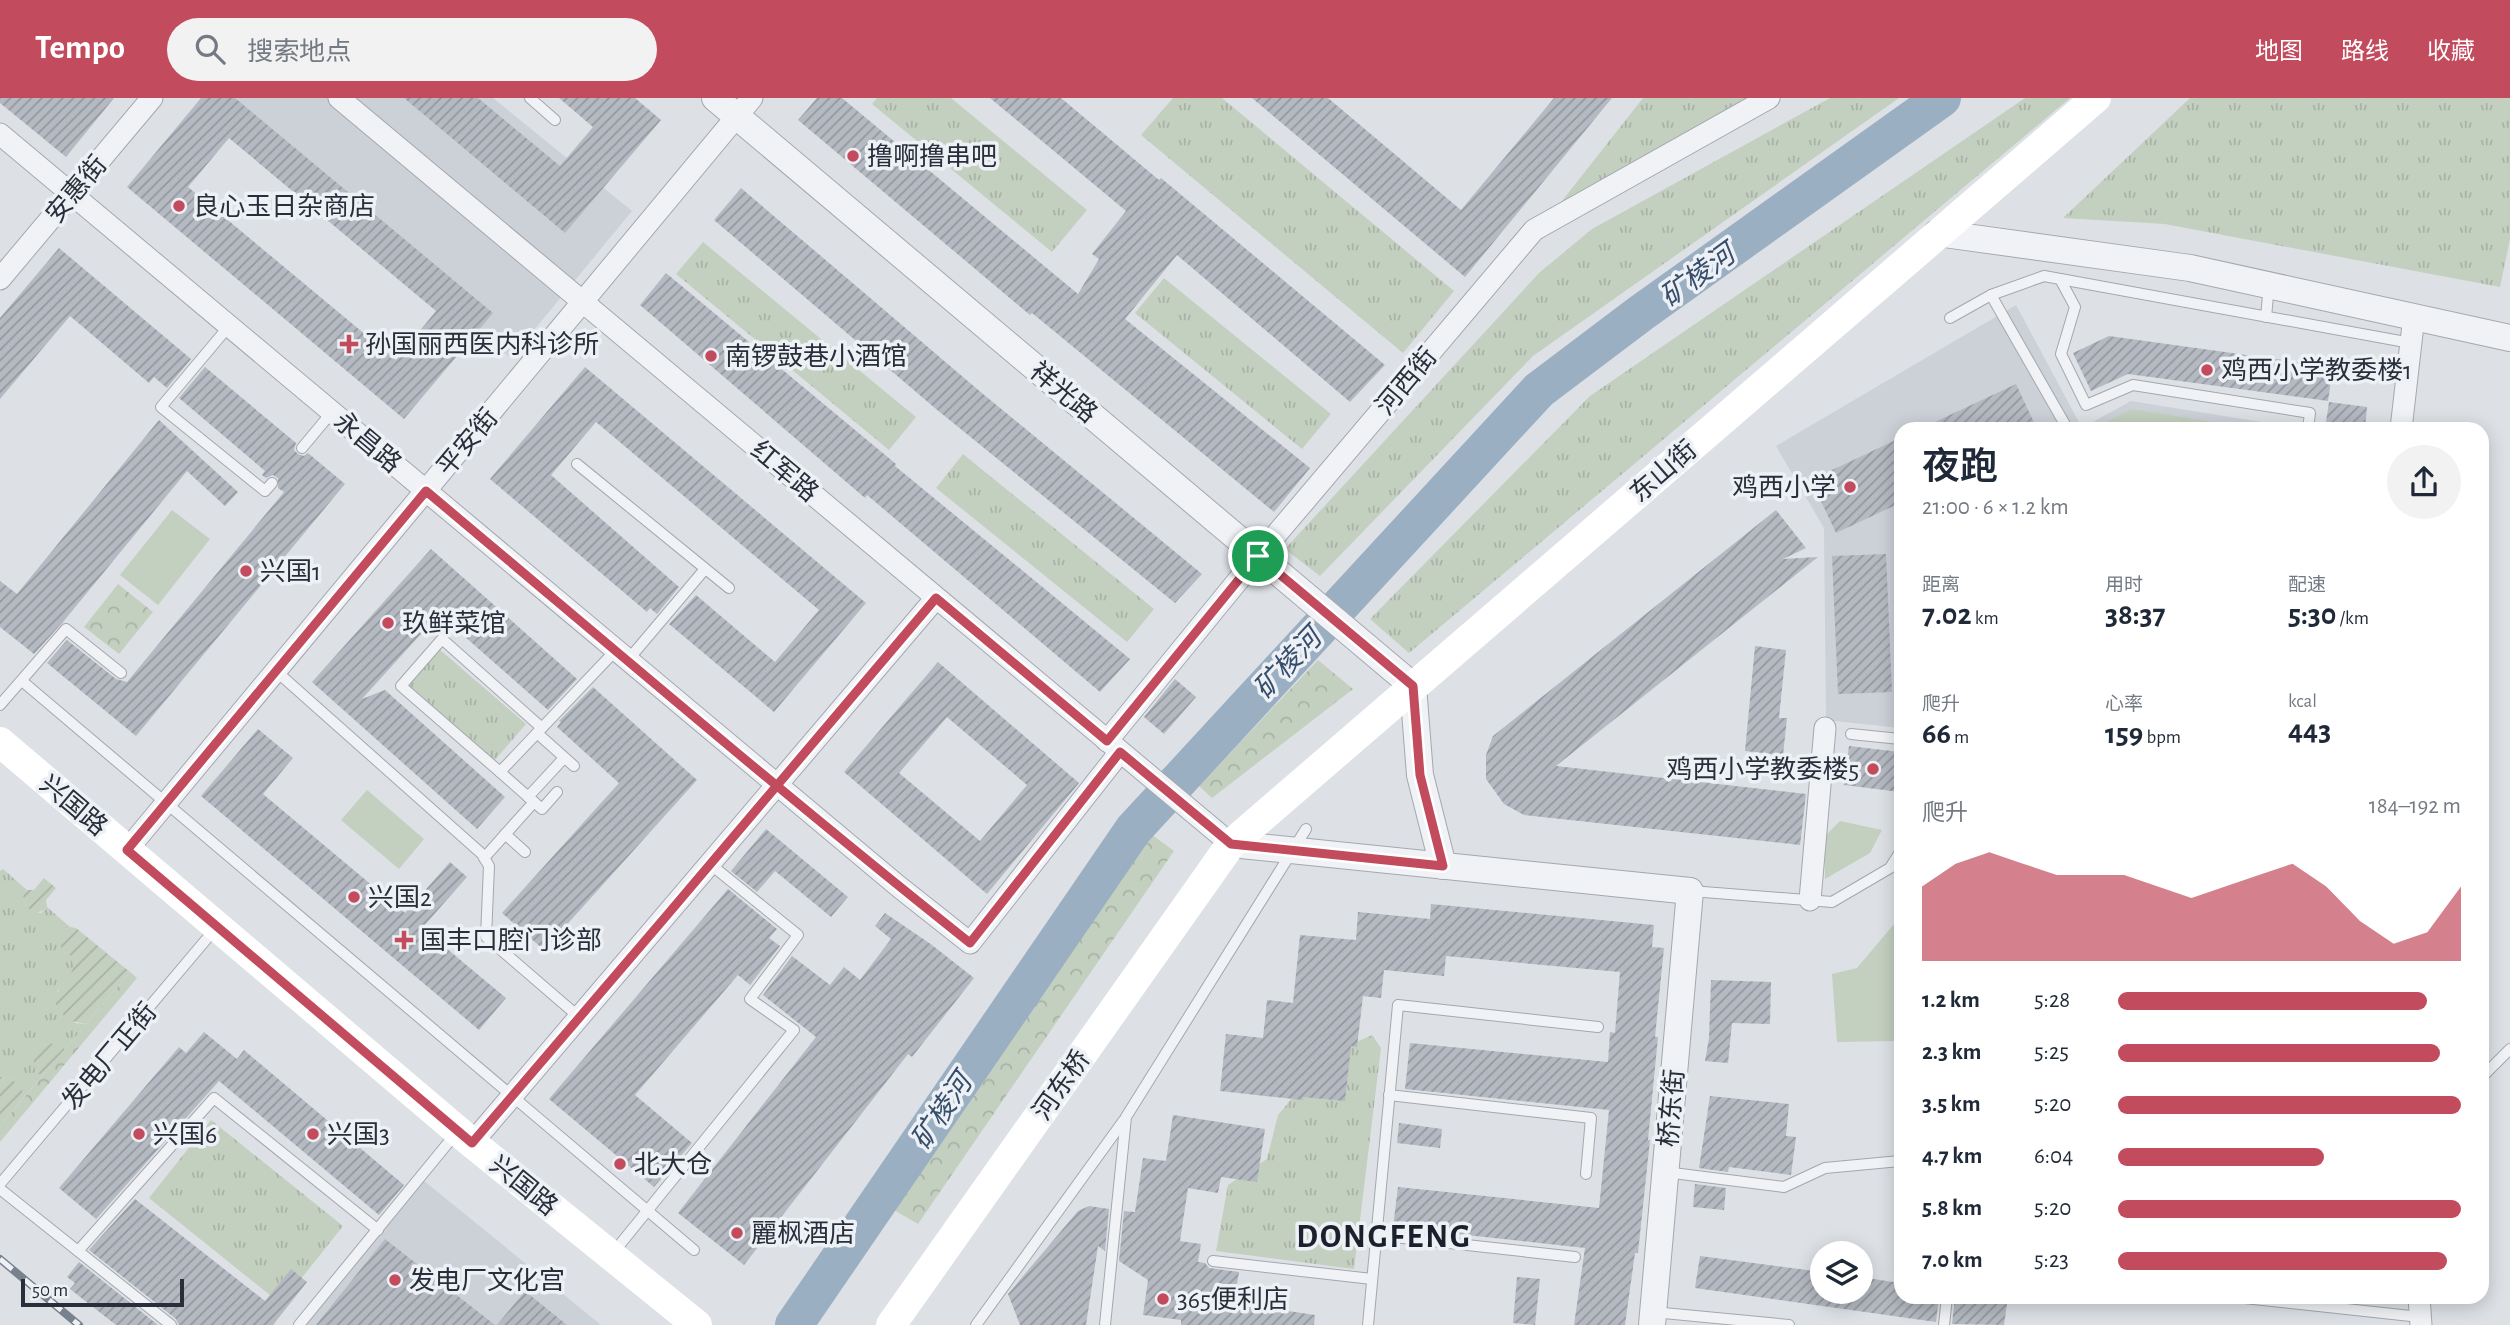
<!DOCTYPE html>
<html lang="zh">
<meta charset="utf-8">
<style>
body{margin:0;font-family:"Alegreya Sans","Noto Sans SC",sans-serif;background:#f2f2f3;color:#1f2937;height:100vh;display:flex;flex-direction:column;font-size:26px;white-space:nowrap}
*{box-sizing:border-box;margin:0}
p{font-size:23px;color:#747a83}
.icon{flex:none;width:38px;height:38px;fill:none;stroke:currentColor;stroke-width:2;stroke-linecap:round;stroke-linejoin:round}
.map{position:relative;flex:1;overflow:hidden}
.sheet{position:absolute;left:1894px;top:324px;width:595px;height:882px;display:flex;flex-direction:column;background:#fff;border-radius:21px;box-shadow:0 4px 18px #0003}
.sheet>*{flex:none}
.fabs{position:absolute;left:1810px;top:1143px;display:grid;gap:14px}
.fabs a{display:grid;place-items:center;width:63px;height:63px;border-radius:50%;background:#fff;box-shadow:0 4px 18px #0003;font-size:35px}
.scale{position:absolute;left:21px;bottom:18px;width:163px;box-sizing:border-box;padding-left:7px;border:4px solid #282f3b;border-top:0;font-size:19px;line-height:24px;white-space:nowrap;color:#282f3b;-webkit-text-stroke:5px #edf0f4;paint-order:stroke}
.pin{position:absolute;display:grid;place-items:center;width:60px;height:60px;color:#fff;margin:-30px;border:4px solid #fff;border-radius:50%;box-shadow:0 2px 7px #0007}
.round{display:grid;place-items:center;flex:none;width:74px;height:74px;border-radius:37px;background:#f2f2f3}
.head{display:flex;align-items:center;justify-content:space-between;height:119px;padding:0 28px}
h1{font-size:38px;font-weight:600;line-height:52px}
.figures{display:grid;grid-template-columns:repeat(3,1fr);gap:10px;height:119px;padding:7px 28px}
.figures div{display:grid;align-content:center}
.figures b{font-size:30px;font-weight:600}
.figures small{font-size:19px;font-weight:400}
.figures p{font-size:19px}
.chart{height:196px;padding:14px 28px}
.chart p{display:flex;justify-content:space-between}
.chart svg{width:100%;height:126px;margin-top:7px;fill:#c24b5e;opacity:.7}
ul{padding:0 28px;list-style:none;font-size:23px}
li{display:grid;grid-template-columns:112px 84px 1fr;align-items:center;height:52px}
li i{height:18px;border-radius:9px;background:#c24b5e}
header{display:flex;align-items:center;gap:42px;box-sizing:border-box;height:98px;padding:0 35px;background:#c24b5e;color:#fff}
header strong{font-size:33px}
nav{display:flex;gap:38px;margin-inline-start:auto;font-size:24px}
.search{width:490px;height:63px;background:#f2f2f3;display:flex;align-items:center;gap:18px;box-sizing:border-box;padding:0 24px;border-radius:38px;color:#747a83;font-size:26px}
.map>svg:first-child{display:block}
</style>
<header>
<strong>Tempo</strong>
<div class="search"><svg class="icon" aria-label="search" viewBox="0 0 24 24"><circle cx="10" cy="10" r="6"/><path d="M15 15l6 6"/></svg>搜索地点</div>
<nav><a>地图</a><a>路线</a><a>收藏</a></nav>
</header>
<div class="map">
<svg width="2510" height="1227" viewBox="0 0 2510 1227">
<defs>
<pattern id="forest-crowns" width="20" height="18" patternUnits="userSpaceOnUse" patternTransform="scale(1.75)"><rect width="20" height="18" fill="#c3cfbf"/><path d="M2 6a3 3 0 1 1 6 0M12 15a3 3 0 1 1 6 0" fill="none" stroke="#a8b2a5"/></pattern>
<pattern id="park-tufts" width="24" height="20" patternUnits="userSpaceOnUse" patternTransform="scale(1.75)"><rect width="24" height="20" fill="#c3cfbf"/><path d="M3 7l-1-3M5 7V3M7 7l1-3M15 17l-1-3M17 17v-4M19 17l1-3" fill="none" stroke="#a8b2a5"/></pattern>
<pattern id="garden-furrows" width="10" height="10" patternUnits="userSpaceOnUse" patternTransform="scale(1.75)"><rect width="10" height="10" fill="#c3cfbf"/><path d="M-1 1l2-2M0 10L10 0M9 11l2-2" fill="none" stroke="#a8b2a5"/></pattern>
<pattern id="building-hatch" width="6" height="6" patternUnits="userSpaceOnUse" patternTransform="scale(1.75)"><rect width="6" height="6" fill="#b5bac2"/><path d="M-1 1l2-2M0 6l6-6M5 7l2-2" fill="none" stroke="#93989f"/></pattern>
</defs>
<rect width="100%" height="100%" fill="#dde1e6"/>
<g fill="#ccd0d7">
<path d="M200,0H493L632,113L511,260Z"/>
<path d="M2016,207L2082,330L2131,303L2280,327L2279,331H1900V630L1826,622L1824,430L1776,348Z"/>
<path d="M423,1082L601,1227H303Z"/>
</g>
<g fill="#c3cfbf">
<path d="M2131,311L2258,331H2094Z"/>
<path d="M172,412L210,441L158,507L120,477Z"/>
<path d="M1900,435V554L1895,438Z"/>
<path d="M367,692L424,741L399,771L341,722Z"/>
<path d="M1840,723L1882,732L1870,755L1825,781V738Z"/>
<path d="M1900,819V943L1837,944L1832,876L1857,870Z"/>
</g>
<g fill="url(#forest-crowns)">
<path d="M118,486L153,514L119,556L84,529Z"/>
<path d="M1318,562L1353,591L1212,700L1199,688Z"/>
<path d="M1151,736L1174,753L918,1126L894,1112Z"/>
<path d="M130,874L137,880L0,1044V1028Z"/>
</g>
<g fill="url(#park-tufts)">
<path d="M877,0H951L1087,112L1052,154L872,6Z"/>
<path d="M1173,0H1222L1454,193L1403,255L1141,37Z"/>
<path d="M1643,0H1756L1558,108Z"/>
<path d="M1830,0H1899L1533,258L1320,478L1285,451L1539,175L1592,131Z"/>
<path d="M2025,0H2070L1409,555L1370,521L1590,298Z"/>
<path d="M2190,0H2510V141L2500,189L2165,126L2063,120Z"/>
<path d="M703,144L916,319L889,352L676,176Z"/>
<path d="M1164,180L1331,316L1302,351L1135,215Z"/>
<path d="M963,356L1154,511L1127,544L936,390Z"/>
<path d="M439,551L526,626L495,662L408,587Z"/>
<path d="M3,771L27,792L23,796C23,807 30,814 41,815L47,809L70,829L62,832L63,853L71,858C77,874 69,883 57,893L75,925L86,926L65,951L47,945L37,950L35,971L42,978L25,998C20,987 14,979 0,979V773Z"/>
<path d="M1372,937L1381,950L1354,1171L1216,1153L1228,1087L1267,1061L1278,1017L1328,957Z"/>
<path d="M211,1022L343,1128L281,1206L149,1100Z"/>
</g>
<g fill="url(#garden-furrows)">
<path d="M44,780L56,790L46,802L47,809C36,821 23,810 23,796L27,792H34Z"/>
<path d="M70,829L76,830L130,874L86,926L67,922L55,905C55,885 80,881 71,858L63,853L58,843L62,832Z"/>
<path d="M47,945L59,947L65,951L42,978C31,971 33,961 37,950Z"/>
<path d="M0,979C14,979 20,987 25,998L0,1028Z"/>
</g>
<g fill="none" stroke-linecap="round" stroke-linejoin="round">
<path stroke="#9bafc3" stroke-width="38" d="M794,1227L1133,732L1539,292L1641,215L1942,0"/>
</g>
<g fill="url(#building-hatch)" fill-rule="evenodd">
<path d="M0,0H114L66,59L0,5Z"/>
<path d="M201,0H235L493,215L404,321L127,89ZM229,40L436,213L396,262L188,89Z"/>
<path d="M404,0H478L560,68L593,29L559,0H635L661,22L565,135Z"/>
<path d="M817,0H842L1078,196L1099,161L1092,156L1126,113L990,0H1061L1159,82L1161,80L1385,267L1350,304L1177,157L1125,221L1310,370L1274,414L1032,215L1030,217L798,22Z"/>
<path d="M1252,0H1328L1461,112L1554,0H1612L1465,179Z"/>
<path d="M741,90L983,296L1202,476L1175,505L936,311L714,122Z"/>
<path d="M59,150L191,261L167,290L154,279L149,285L70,218L0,301V220Z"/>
<path d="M666,175L896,366L895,368L1130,561L1100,594L867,397L865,400L640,207Z"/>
<path d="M2109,238L2333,269L2328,303L2128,276L2091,293L2073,255Z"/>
<path d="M205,269L296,345L294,352L298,356L304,358L308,355L345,386L136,638L47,565L67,542L116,581L127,584L284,394L278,390V380L273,377L266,380L262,377L265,373L179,300Z"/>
<path d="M585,269L866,505L774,614L669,526L696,497L775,564L819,512L596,324L551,377L679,489L657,516L650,510L647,514L490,381Z"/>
<path d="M2016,286L2037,331H1920Z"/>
<path d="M2329,304L2367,309L2365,331H2325Z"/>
<path d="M159,322L238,394L225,408L187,373L63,524L34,556L0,529V483L17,496Z"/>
<path d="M1900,340V405L1836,435L1811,382Z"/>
<path d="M1776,412L1806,450L1783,461L1818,459L1556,668L1806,696L1800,747L1524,717L1504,706L1486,681V657L1493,638Z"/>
<path d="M431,451L577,581L548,612L439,516L362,601L385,592L505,699L477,731L312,584Z"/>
<path d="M1886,456L1892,594L1838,596L1832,458Z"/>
<path d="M1755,548L1786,552L1779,620H1787L1783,657L1745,653Z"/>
<path d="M938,564L1079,685L987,796L844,674ZM947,619L1027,687L980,743L899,675Z"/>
<path d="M1175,581L1196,599L1164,636L1144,619Z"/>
<path d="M593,589L697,682L544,852L502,815L619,685L557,629L561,624L559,623Z"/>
<path d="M258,631L293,660L263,696L405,815L450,764L467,779L422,830L506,900L479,932L201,698Z"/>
<path d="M1849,648L1900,654V694L1844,687Z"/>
<path d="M766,731L848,799L831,819L775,773L757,794L731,773Z"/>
<path d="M728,791L777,831L769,840L780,848L750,887L738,877L635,997L692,1045L654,1089L549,1001Z"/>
<path d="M1431,806L1654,827L1652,849L1664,850L1655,939H1658L1648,1042H1650L1638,1155H1635L1625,1227H1574L1585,1150L1393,1129L1398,1089L1599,1110L1609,1012L1405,991L1410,945L1608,964L1610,934L1615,935L1620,874L1446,858L1444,878L1384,872L1381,900L1363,898L1357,949L1351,948L1345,1003L1303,999V1002L1220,993L1226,936L1263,940L1267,902L1293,905L1300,837L1356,842L1358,814L1430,821Z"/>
<path d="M885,815L932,847L974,880L912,959L908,956L744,1167L678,1115L816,939L763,897L792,858L830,887L844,869L860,882L891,841L875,828Z"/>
<path d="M1711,882L1771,884L1770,926L1732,925L1728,965L1705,963L1709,940Z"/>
<path d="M204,934L237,961L244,952L404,1087L379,1117L219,983L96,1121L59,1090L179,949L186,955Z"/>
<path d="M1710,998L1789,1006L1786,1038L1796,1039L1791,1077L1729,1069L1728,1074L1699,1070Z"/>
<path d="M1173,1017L1265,1031L1257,1084L1221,1079L1218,1095L1188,1090L1180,1143L1201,1146L1198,1164L1205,1165L1209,1170L1239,1174L1234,1205L1315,1217L1314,1227H1181V1222L1143,1217L1148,1182L1119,1163L1124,1113L1135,1114L1143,1060L1166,1063Z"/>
<path d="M1399,1025L1442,1031L1440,1050L1397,1045Z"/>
<path d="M1695,1086L1726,1090L1724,1112L1693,1109Z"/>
<path d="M135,1101L265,1203L291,1171L307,1184L273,1227H179L176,1221L89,1152Z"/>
<path d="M1089,1108L1109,1111L1105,1153L1098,1148L1086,1227H1020L1008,1196L1078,1113Z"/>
<path d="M385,1141L495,1227H316Z"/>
<path d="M1700,1158L1822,1174V1194H1860V1179L1900,1185V1199H1939L1936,1224L1695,1190Z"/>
<path d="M79,1164L158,1227H116L70,1191L75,1185L67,1179Z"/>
<path d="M1517,1179L1540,1181L1535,1227L1513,1225Z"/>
<path d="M525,1193L567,1227H497Z"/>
<path d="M1955,1199H2008L2004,1227L1952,1226Z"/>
</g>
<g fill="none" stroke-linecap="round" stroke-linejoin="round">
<defs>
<g id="service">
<path d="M530,0L555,22"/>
<path d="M2060,181L2075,209L2061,256L2086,307L2133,287L2310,315L2308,331"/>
<path d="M1991,197L2067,330"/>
<path d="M2266,219L2269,187"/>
<path d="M1950,220L1991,197L2044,178L2411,245"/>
<path d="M229,228L161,309L265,393L272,385"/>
<path d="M302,350L332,314"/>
<path d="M577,366L729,490"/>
<path d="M628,562L705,471"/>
<path d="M276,573L482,756L489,768L486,839L579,919"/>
<path d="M22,583L694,1152"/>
<path d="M0,607L66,531L121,575"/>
<path d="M542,630L442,541L401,588L500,674L616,552"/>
<path d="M537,635L574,668"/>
<path d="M1851,636L1900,641"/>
<path d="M528,699L564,660"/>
<path d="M534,704L542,711L557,694"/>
<path d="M505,736L525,754"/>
<path d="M484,760L534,704L500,674"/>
<path d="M1691,793L1832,804L1890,770L1900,754"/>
<path d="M2482,979L2510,951"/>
<path d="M1389,997L1591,1020L1586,1076"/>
<path d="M1665,1074L1784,1089L1825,1070L1900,1063"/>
<path d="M0,1086L215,831"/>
<path d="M0,1091L171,1227"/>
<path d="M1376,1137L1575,1159"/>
<path d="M78,1153L214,1000L378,1132"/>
<path d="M613,1155L794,932L750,901L798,837L710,766"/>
<path d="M1213,1163L1372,1181"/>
<path d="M2235,1199L2420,1219"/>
<path d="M1653,1214L1789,1227"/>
<path d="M299,1227L457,1034"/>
<path d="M976,1227L1124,1022"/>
<path d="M1105,1227L1126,1019L1306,731"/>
<path d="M1368,1227L1398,907L1598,929"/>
<path d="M1944,1227L1947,1199"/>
</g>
<g id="minor">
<path d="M339,0L1231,746"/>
<path d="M0,36L898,788L970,845L1120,654"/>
<path d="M0,181L152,0"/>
<path d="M2401,331L2414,218"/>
<path d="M1107,643L1258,458L1534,132L1769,0"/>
<path d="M127,752L752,0"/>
<path d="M1810,802L1825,630"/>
<path d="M472,1045L936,500"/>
<path d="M2419,1199L2421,1227"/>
</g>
<g id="tertiary">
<path d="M715,0L1413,588L1420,677L1443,768"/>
<path d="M1937,135L2190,170L2510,240"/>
<path d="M1231,746L1690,793L1652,1227"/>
</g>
</defs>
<use href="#service" stroke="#a3a8af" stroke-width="12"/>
<use href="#minor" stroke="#a3a8af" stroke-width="23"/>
<use href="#tertiary" stroke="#a3a8af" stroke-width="28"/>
<use href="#service" stroke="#f0f2f5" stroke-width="10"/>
<use href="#minor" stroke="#f0f2f5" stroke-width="21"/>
<use href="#tertiary" stroke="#f0f2f5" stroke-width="26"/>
<g stroke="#fff" stroke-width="30">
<path d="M0,644L472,1045L697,1227"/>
<path d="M891,1227L1231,746L2096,0"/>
</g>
<defs>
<path id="rail" d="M0,1161L79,1227"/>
</defs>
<use href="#rail" stroke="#78818e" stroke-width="8"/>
<use href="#rail" stroke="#edf0f4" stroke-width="5" stroke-dasharray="16" stroke-linecap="butt"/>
</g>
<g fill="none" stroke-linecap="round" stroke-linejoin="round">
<defs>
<path id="route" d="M1258,458L1107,643L936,500C783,682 627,864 472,1045L127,752L426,393C606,544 785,698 970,845L1120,654L1231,746L1443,768L1420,677L1413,588L1258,458"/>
</defs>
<use href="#route" stroke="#fff" stroke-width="14"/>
<use href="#route" stroke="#c24b5e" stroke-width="9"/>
</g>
<g fill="#c24b5e" stroke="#edf0f4" stroke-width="2.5">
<circle cx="853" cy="58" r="7"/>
<circle cx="179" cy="108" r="7"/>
<path d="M345.5 235.5h7v7h7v7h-7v7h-7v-7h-7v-7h7z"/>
<circle cx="711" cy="258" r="7"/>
<circle cx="2207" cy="272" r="7"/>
<circle cx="1850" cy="389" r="7"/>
<circle cx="246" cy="473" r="7"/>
<circle cx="388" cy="525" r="7"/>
<circle cx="1873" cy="671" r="7"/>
<circle cx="354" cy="799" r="7"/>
<path d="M400.5 831.5h7v7h7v7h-7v7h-7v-7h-7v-7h7z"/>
<circle cx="139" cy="1036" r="7"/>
<circle cx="313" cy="1036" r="7"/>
<circle cx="620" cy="1066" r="7"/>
<circle cx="737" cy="1135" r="7"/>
<circle cx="395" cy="1182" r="7"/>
<circle cx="1163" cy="1201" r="7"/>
</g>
<g text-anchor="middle" stroke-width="7" stroke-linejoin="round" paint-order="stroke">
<g font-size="26" fill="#282f3b" stroke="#edf0f4" text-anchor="start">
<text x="867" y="67">撸啊撸串吧</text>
<text x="193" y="117">良心玉日杂商店</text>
<text x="365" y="255">孙国丽西医内科诊所</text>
<text x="725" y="267">南锣鼓巷小酒馆</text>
<text x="2221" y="281">鸡西小学教委楼1</text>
<text x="1836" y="398" text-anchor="end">鸡西小学</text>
<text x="260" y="482">兴国1</text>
<text x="402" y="534">玖鲜菜馆</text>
<text x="1859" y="680" text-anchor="end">鸡西小学教委楼5</text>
<text x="368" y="808">兴国2</text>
<text x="420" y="851">国丰口腔门诊部</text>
<text x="153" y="1045">兴国6</text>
<text x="327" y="1045">兴国3</text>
<text x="634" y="1075">北大仓</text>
<text x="751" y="1144">麗枫酒店</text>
<text x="409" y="1191">发电厂文化宫</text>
<text x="1177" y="1210">365便利店</text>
</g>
<g font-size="26" fill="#282f3b" stroke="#edf0f4">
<text transform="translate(76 91) rotate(-50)" y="9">安惠街</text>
<text transform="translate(1406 283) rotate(-50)" y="9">河西街</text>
<text transform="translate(1064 294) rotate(40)" y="9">祥光路</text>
<text transform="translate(368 344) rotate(40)" y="9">永昌路</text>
<text transform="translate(467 344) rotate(-50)" y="9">平安街</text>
<text transform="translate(785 373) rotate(40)" y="9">红军路</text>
<text transform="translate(1663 373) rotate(-41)" y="9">东山街</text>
<text transform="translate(74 707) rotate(40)" y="9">兴国路</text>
<text transform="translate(109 958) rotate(-50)" y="9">发电厂正街</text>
<text transform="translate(1061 987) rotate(-55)" y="9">河东桥</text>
<text transform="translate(1671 1010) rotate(-85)" y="9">桥东街</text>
<text transform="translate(524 1087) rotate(39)" y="9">兴国路</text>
</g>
<g font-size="28" font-style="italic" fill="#364e6c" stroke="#edf0f4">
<text transform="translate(1697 177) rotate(-36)" y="10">矿棱河</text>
<text transform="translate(1287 565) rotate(-47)" y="10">矿棱河</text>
<text transform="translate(941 1013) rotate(-56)" y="10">矿棱河</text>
</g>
<g font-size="33" font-weight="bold" letter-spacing="2" fill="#1a202c" stroke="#edf0f4">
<text x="1384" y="1149">DONGFENG</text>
</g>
</g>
</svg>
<div class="fabs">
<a><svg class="icon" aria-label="layers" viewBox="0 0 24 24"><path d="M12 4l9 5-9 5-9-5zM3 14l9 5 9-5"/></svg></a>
</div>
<div class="scale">50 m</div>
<div class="pin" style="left:1258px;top:458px;background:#1e9e55"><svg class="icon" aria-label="arrive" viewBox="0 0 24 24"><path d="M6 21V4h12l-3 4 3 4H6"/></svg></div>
<section class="sheet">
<div class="head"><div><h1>夜跑</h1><p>21:00 · 6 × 1.2 km</p></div><a class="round"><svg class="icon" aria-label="share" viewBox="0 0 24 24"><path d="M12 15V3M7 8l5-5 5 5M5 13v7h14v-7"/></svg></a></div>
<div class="figures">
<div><p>距离</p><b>7.02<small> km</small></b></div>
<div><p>用时</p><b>38:37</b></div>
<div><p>配速</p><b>5:30<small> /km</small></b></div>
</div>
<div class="figures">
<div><p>爬升</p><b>66<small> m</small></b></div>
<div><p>心率</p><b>159<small> bpm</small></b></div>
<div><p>kcal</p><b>443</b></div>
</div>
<div class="chart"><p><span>爬升</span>184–192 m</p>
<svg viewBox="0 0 160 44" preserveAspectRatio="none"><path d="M0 44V18L10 10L20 6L30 10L40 14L50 14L60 14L70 18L80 22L90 18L100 14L110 10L120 18L130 30L140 38L150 34L160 18V44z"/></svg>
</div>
<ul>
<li><b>1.2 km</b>5:28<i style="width:90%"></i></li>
<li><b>2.3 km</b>5:25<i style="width:94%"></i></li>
<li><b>3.5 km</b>5:20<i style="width:100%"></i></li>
<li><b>4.7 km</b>6:04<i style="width:60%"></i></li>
<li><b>5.8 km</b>5:20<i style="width:100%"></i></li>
<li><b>7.0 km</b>5:23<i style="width:96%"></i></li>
</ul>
</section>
</div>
